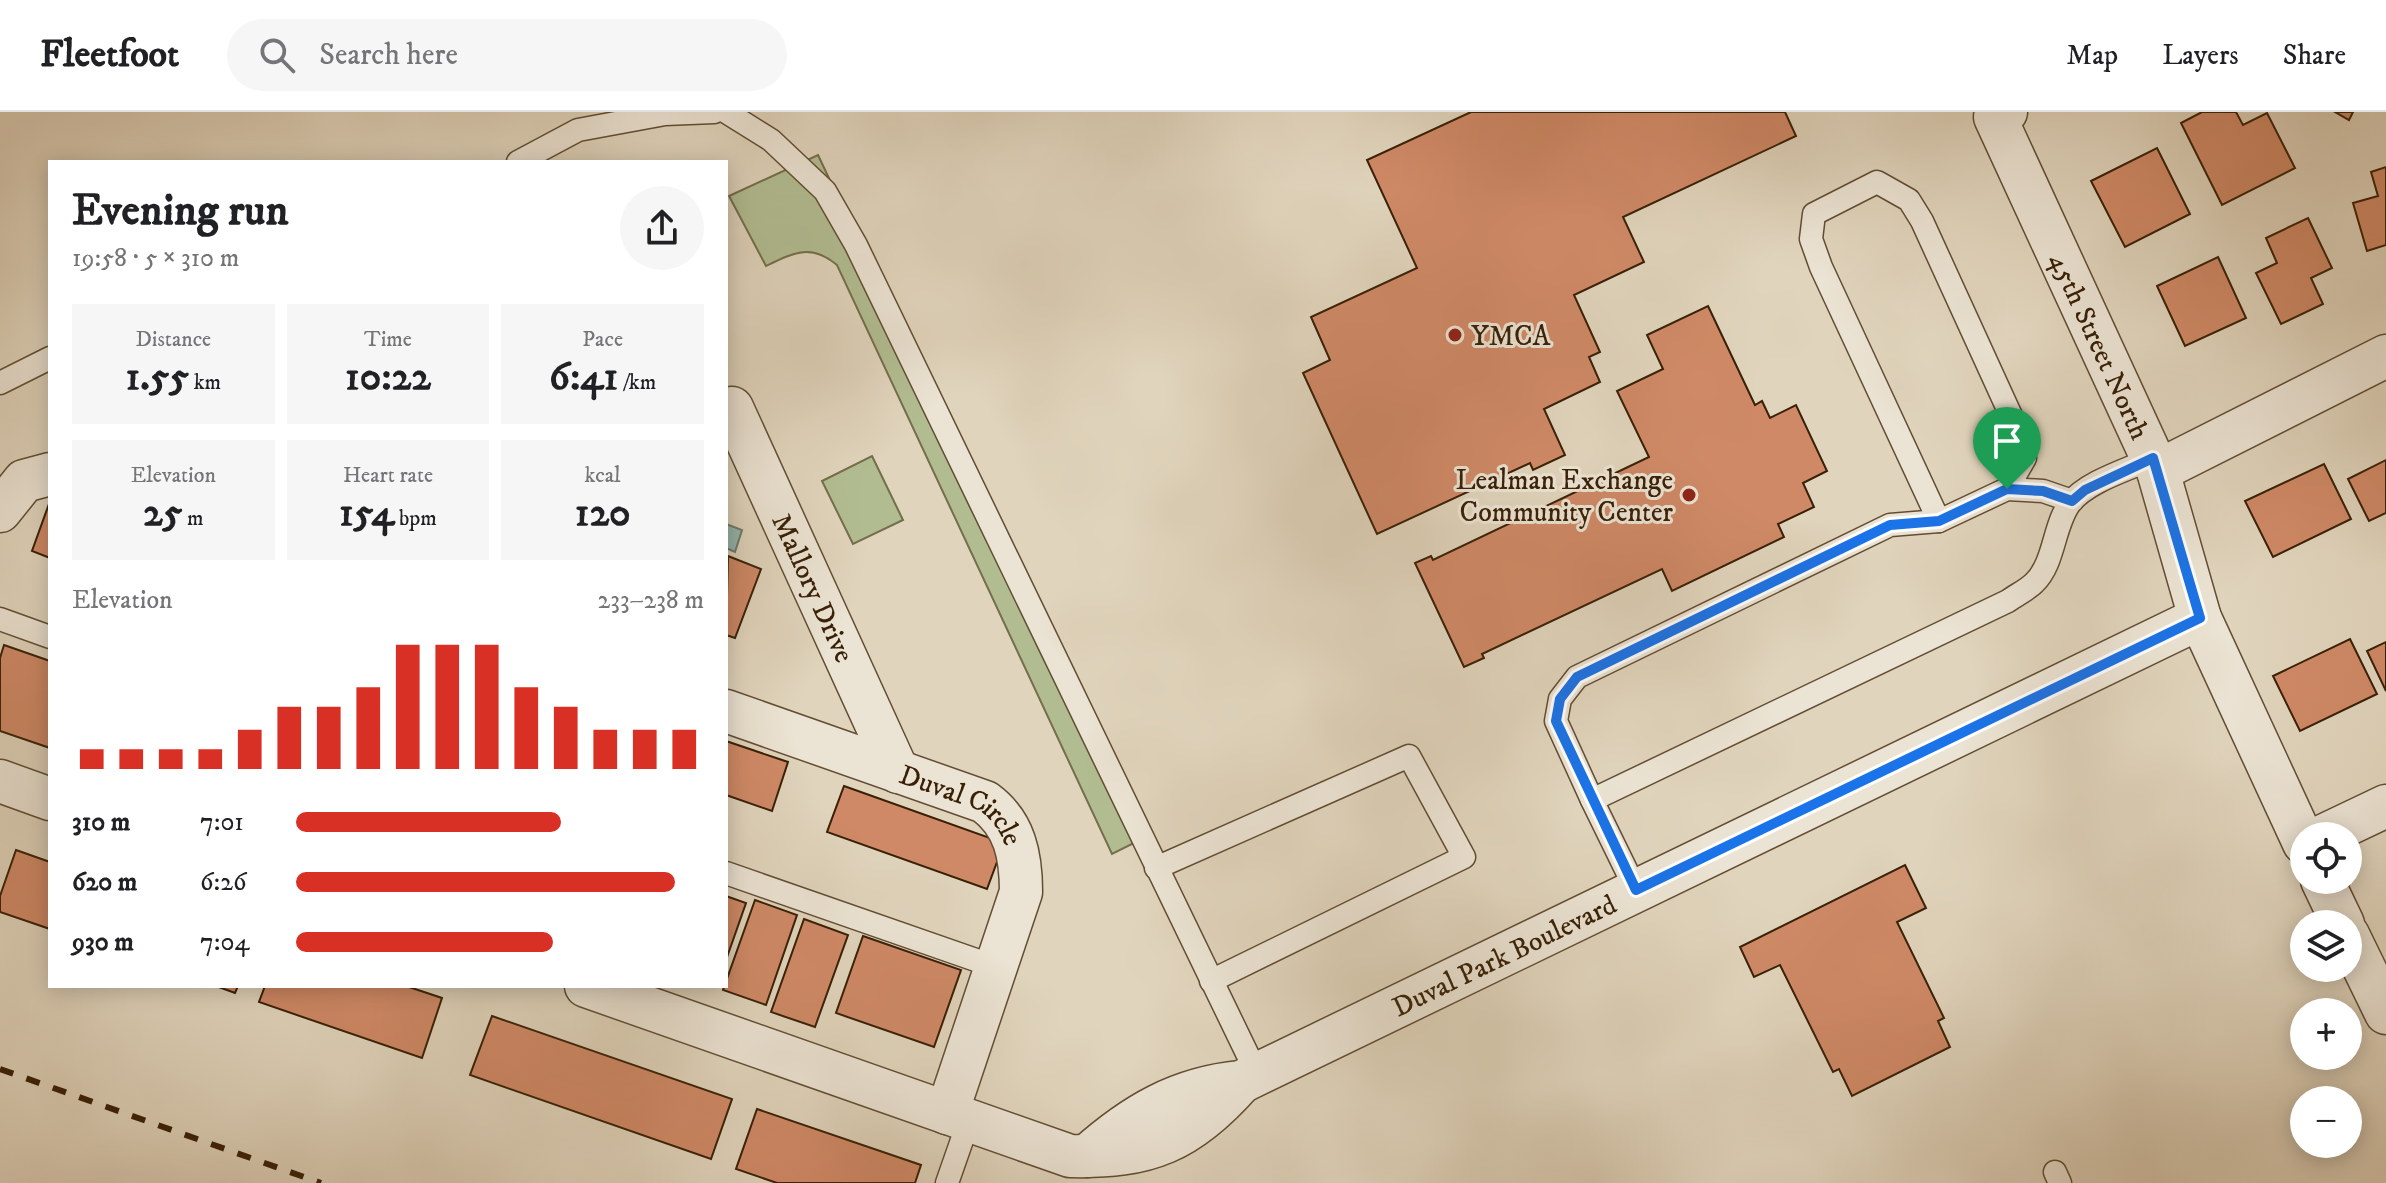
<!DOCTYPE html>
<meta charset="utf-8">
<style>
body{margin:0;font-family:"IM FELL DW Pica",serif;background:#f6f6f6;color:#202124;height:100vh;display:flex;flex-direction:column;font-size:30px;white-space:nowrap}
*{box-sizing:border-box;margin:0}
p{font-size:26px;color:#757577}
.icon{flex:none;width:44px;height:44px;fill:none;stroke:currentColor;stroke-width:2;stroke-linecap:round;stroke-linejoin:round}
.map{position:relative;flex:1;overflow:hidden}
.sheet{position:absolute;left:48px;top:48px;width:680px;height:828px;display:flex;flex-direction:column;background:#fff;border-radius:0px;box-shadow:0 4px 20px #0003}
.sheet>*{flex:none}
.tools{position:absolute;left:2290px;top:710px;display:grid;gap:16px}
.tools a{display:grid;place-items:center;width:72px;height:72px;border-radius:50%;background:#fff;box-shadow:0 4px 20px #0003;font-size:40px}
.pin{position:absolute;display:grid;place-items:center;width:68px;height:68px;color:#fff;margin:-82px -34px;border-radius:50% 50% 50% 0;rotate:-45deg;box-shadow:0 0 8px #0007}
.pin .icon{rotate:45deg}
.round{display:grid;place-items:center;flex:none;width:84px;height:84px;border-radius:42px;background:#f6f6f6}
.head{display:flex;align-items:center;justify-content:space-between;height:136px;padding:0 24px}
h1{font-size:44px;font-weight:700;line-height:60px}
.metrics{display:grid;grid-template-columns:repeat(3,1fr);gap:12px;height:136px;padding:8px 24px}
.metrics div{display:grid;align-content:center;border-radius:0px;background:#f6f6f6;text-align:center}
.metrics b{font-size:40px;font-weight:700}
.metrics small{font-size:22px;font-weight:400}
.metrics p{font-size:22px}
.chart{height:224px;padding:16px 24px}
.chart p{display:flex;justify-content:space-between}
.chart svg{width:100%;height:144px;margin-top:8px;stroke:#d93025;stroke-width:6}
ul{padding:0 24px;list-style:none;font-size:26px}
li{display:grid;grid-template-columns:128px 96px 1fr;align-items:center;height:60px}
li i{height:20px;border-radius:10px;background:#d93025}
header{display:flex;align-items:center;gap:48px;box-sizing:border-box;height:112px;padding:0 40px;background:#fff;border-bottom:2px solid #e0e0e0}
header strong{font-size:38px}
nav{display:flex;gap:44px;margin-inline-start:auto;font-size:28px}
.search{width:560px;height:72px;background:#f6f6f6;display:flex;align-items:center;gap:20px;box-sizing:border-box;padding:0 28px;border-radius:44px;color:#757577;font-size:30px}
.map>svg:first-child{display:block}
</style>
<header>
<strong>Fleetfoot</strong>
<div class="search"><svg class="icon" aria-label="search" viewBox="0 0 24 24"><circle cx="10" cy="10" r="6"/><path d="M15 15l6 6"/></svg>Search here</div>
<nav><a>Map</a><a>Layers</a><a>Share</a></nav>
</header>
<div class="map">
<svg width="2386" height="1071" viewBox="0 0 2386 1071">
<rect width="100%" height="100%" fill="#e0d4bc"/>
<filter id="stains"><feTurbulence type="fractalNoise" baseFrequency=".0025" numOctaves="4"/><feColorMatrix values="0 0 0 0 .2 0 0 0 0 .09 0 0 0 0 .02 0 0 0 .5 -.17"/></filter>
<radialGradient id="worn" r=".72"><stop offset=".6" stop-color="#630" stop-opacity="0"/><stop offset="1" stop-color="#630" stop-opacity=".3"/></radialGradient>
<g fill="#b1bd91" stroke="#746e4c" stroke-width="2">
<path d="M818,43L1142,727L1112,742L837,153C811,131 793,141 766,154L729,84Z"/>
<path d="M872,344L903,408L853,432L822,369Z"/>
</g>
<path fill="#94b8b1" stroke="#6f7b6d" stroke-width="2" d="M726,412L742,418L735,440L726,436Z"/>
<g fill="#cf8966" stroke="#382007" stroke-width="2">
<path d="M1471,0H1785L1796,24L1623,105L1644,150L1574,183L1600,240L1589,245L1600,270L1544,297L1565,343L1533,358L1530,351L1377,422L1303,261L1330,248L1311,205L1417,156L1367,48Z"/>
<path d="M2202,0H2236L2243,13L2267,1L2295,56L2222,93L2181,11Z"/>
<path d="M2335,0H2353L2349,8Z"/>
<path d="M2157,36L2190,102L2125,135L2091,69Z"/>
<path d="M2386,55V133L2367,139L2353,91L2378,84L2371,60Z"/>
<path d="M2308,106L2332,156L2311,166L2323,192L2281,212L2256,161L2277,151L2266,126Z"/>
<path d="M2218,145L2246,206L2185,234L2157,174Z"/>
<path d="M1708,194L1755,293L1762,289L1770,306L1796,293L1827,359L1803,371L1814,395L1778,412L1784,425L1672,479L1662,457L1482,542L1484,546L1464,555L1415,451L1431,444L1433,448L1649,345L1617,279L1663,257L1647,223Z"/>
<path d="M2386,348V401L2369,409L2348,367Z"/>
<path d="M2324,352L2351,407L2273,445L2245,389Z"/>
<path d="M50,389V446L32,439Z"/>
<path d="M728,444L761,457L735,526L726,523Z"/>
<path d="M2350,527L2377,582L2300,619L2273,564Z"/>
<path d="M2386,530V579L2367,539Z"/>
<path d="M4,533L50,549V636L0,619V546Z"/>
<path d="M726,629L788,650L772,699L726,683Z"/>
<path d="M844,674L1004,731L987,777L827,720Z"/>
<path d="M16,738L50,750V817L0,800V784Z"/>
<path d="M1905,753L1926,796L1897,810L1944,906L1938,909L1950,935L1852,984L1839,957L1833,960L1780,853L1754,865L1740,835Z"/>
<path d="M726,784L746,791L726,848Z"/>
<path d="M755,788L797,803L766,893L723,878Z"/>
<path d="M804,807L848,823L815,915L771,900Z"/>
<path d="M863,824L961,858L934,935L836,901Z"/>
<path d="M216,874H238L235,881Z"/>
<path d="M265,874H406L442,886L422,946L259,890Z"/>
<path d="M492,904L732,987L711,1047L470,963Z"/>
<path d="M757,997L921,1053L915,1071H777L736,1057Z"/>
</g>
<g fill="none" stroke-linecap="round" stroke-linejoin="round">
<defs>
<g id="service">
<path d="M726,0L771,28L825,79L856,133L1257,962"/>
<path d="M518,50L578,18L665,2L714,0"/>
<path d="M0,271L50,246"/>
<path d="M1939,409L1821,155L1811,127L1814,102L1877,70L1909,88L1922,109L2018,319L2025,346L2007,377"/>
<path d="M0,507L50,525"/>
<path d="M1592,688L1556,609L1560,587L1577,565L1890,413L1939,409L2007,377L2043,379L2072,389"/>
<path d="M1156,756L1409,644L1464,745L1211,869"/>
<path d="M726,761L996,855"/>
<path d="M1636,778L1592,688L2008,489C2016,483 2027,478 2034,471C2055,451 2053,414 2070,391C2088,369 2127,358 2153,346"/>
<path d="M2055,1060L2060,1071"/>
<path d="M947,1071L969,1008"/>
</g>
<g id="minor">
<path id="s1" d="M2006,0L1995,5L2158,359L2200,506L2304,731"/>
<path id="s2" d="M726,299L732,296L898,660"/>
<path d="M2158,359L2386,244"/>
<path d="M0,399L24,369L50,362"/>
<path id="s3" d="M726,599L985,690C1015,712 1021,744 1021,780L947,1001"/>
<path d="M0,669L50,687"/>
<path d="M2323,724L2386,694"/>
<path d="M2322,768L2343,812"/>
<path d="M2348,823L2386,901"/>
<path d="M586,874L1070,1044C1149,1046 1189,1029 1241,970"/>
<path id="s4" d="M1087,1044C1133,1003 1178,976 1241,970L2200,506"/>
</g>
</defs>
<use href="#service" stroke="#624d34" stroke-width="25"/>
<use href="#minor" stroke="#624d34" stroke-width="45"/>
<use href="#service" stroke="#ebe3d3" stroke-width="22"/>
<use href="#minor" stroke="#ebe3d3" stroke-width="42"/>
<path stroke="#382007" stroke-width="6" stroke-dasharray="14 14" stroke-linecap="butt" d="M0,957L321,1071"/>
</g>
<g fill="none" stroke-linecap="round" stroke-linejoin="round">
<defs>
<path id="route" d="M2153,346L2200,506L1636,778L1556,609L1560,587L1577,565L1890,413L1939,409L2007,377L2043,379L2072,389L2085,378Z"/>
</defs>
<use href="#route" stroke="#fff" stroke-width="16"/>
<use href="#route" stroke="#1a73e8" stroke-width="10"/>
</g>
<g fill="#8f2418" stroke="#ebe3d3" stroke-width="3">
<circle cx="1455" cy="223" r="8"/>
<circle cx="1689" cy="383" r="8"/>
</g>
<g text-anchor="middle" stroke-width="6" stroke-linejoin="round" paint-order="stroke">
<g font-size="28" fill="#382007" stroke="#ebe3d3" text-anchor="start">
<text x="1471" y="233">YMCA</text>
<text x="1673" y="377" text-anchor="end">Lealman Exchange<tspan x="1673" dy="32">Community Center</tspan></text>
</g>
<g font-size="28" fill="#382007" stroke="#ebe3d3">
<text dy="10" stroke="none"><textPath href="#s1" startOffset="264">45th Street North</textPath></text>
<text dy="10" stroke="none"><textPath href="#s2" startOffset="204">Mallory Drive</textPath></text>
<text dy="10" stroke="none"><textPath href="#s3" startOffset="256">Duval Circle</textPath></text>
<text dy="10" stroke="none"><textPath href="#s4" startOffset="466">Duval Park Boulevard</textPath></text>
</g>
</g>
<rect width="100%" height="100%" filter="url(#stains)"/>
<rect width="100%" height="100%" fill="url(#worn)"/>
</svg>
<div class="tools">
<a><svg class="icon" aria-label="locate" viewBox="0 0 24 24"><circle cx="12" cy="12" r="6"/><path d="M12 2v4M12 18v4M2 12h4M18 12h4"/></svg></a>
<a><svg class="icon" aria-label="layers" viewBox="0 0 24 24"><path d="M12 4l9 5-9 5-9-5zM3 14l9 5 9-5"/></svg></a>
<a>+</a>
<a>−</a>
</div>
<div class="pin" style="left:2007px;top:377px;background:#1e9e55"><svg class="icon" aria-label="arrive" viewBox="0 0 24 24"><path d="M6 21V4h12l-3 4 3 4H6"/></svg></div>
<section class="sheet">
<div class="head"><div><h1>Evening run</h1><p>19:58 · 5 × 310 m</p></div><a class="round"><svg class="icon" aria-label="share" viewBox="0 0 24 24"><path d="M12 15V3M7 8l5-5 5 5M5 13v7h14v-7"/></svg></a></div>
<div class="metrics">
<div><p>Distance</p><b>1.55<small> km</small></b></div>
<div><p>Time</p><b>10:22</b></div>
<div><p>Pace</p><b>6:41<small> /km</small></b></div>
</div>
<div class="metrics">
<div><p>Elevation</p><b>25<small> m</small></b></div>
<div><p>Heart rate</p><b>154<small> bpm</small></b></div>
<div><p>kcal</p><b>120</b></div>
</div>
<div class="chart"><p><span>Elevation</span>233–238 m</p>
<svg viewBox="0 0 160 44" preserveAspectRatio="none"><path d="M5 44V38M15 44V38M25 44V38M35 44V38M45 44V32M55 44V25M65 44V25M75 44V19M85 44V6M95 44V6M105 44V6M115 44V19M125 44V25M135 44V32M145 44V32M155 44V32"/></svg>
</div>
<ul>
<li><b>310 m</b>7:01<i style="width:65%"></i></li>
<li><b>620 m</b>6:26<i style="width:93%"></i></li>
<li><b>930 m</b>7:04<i style="width:63%"></i></li>
</ul>
</section>
</div>
